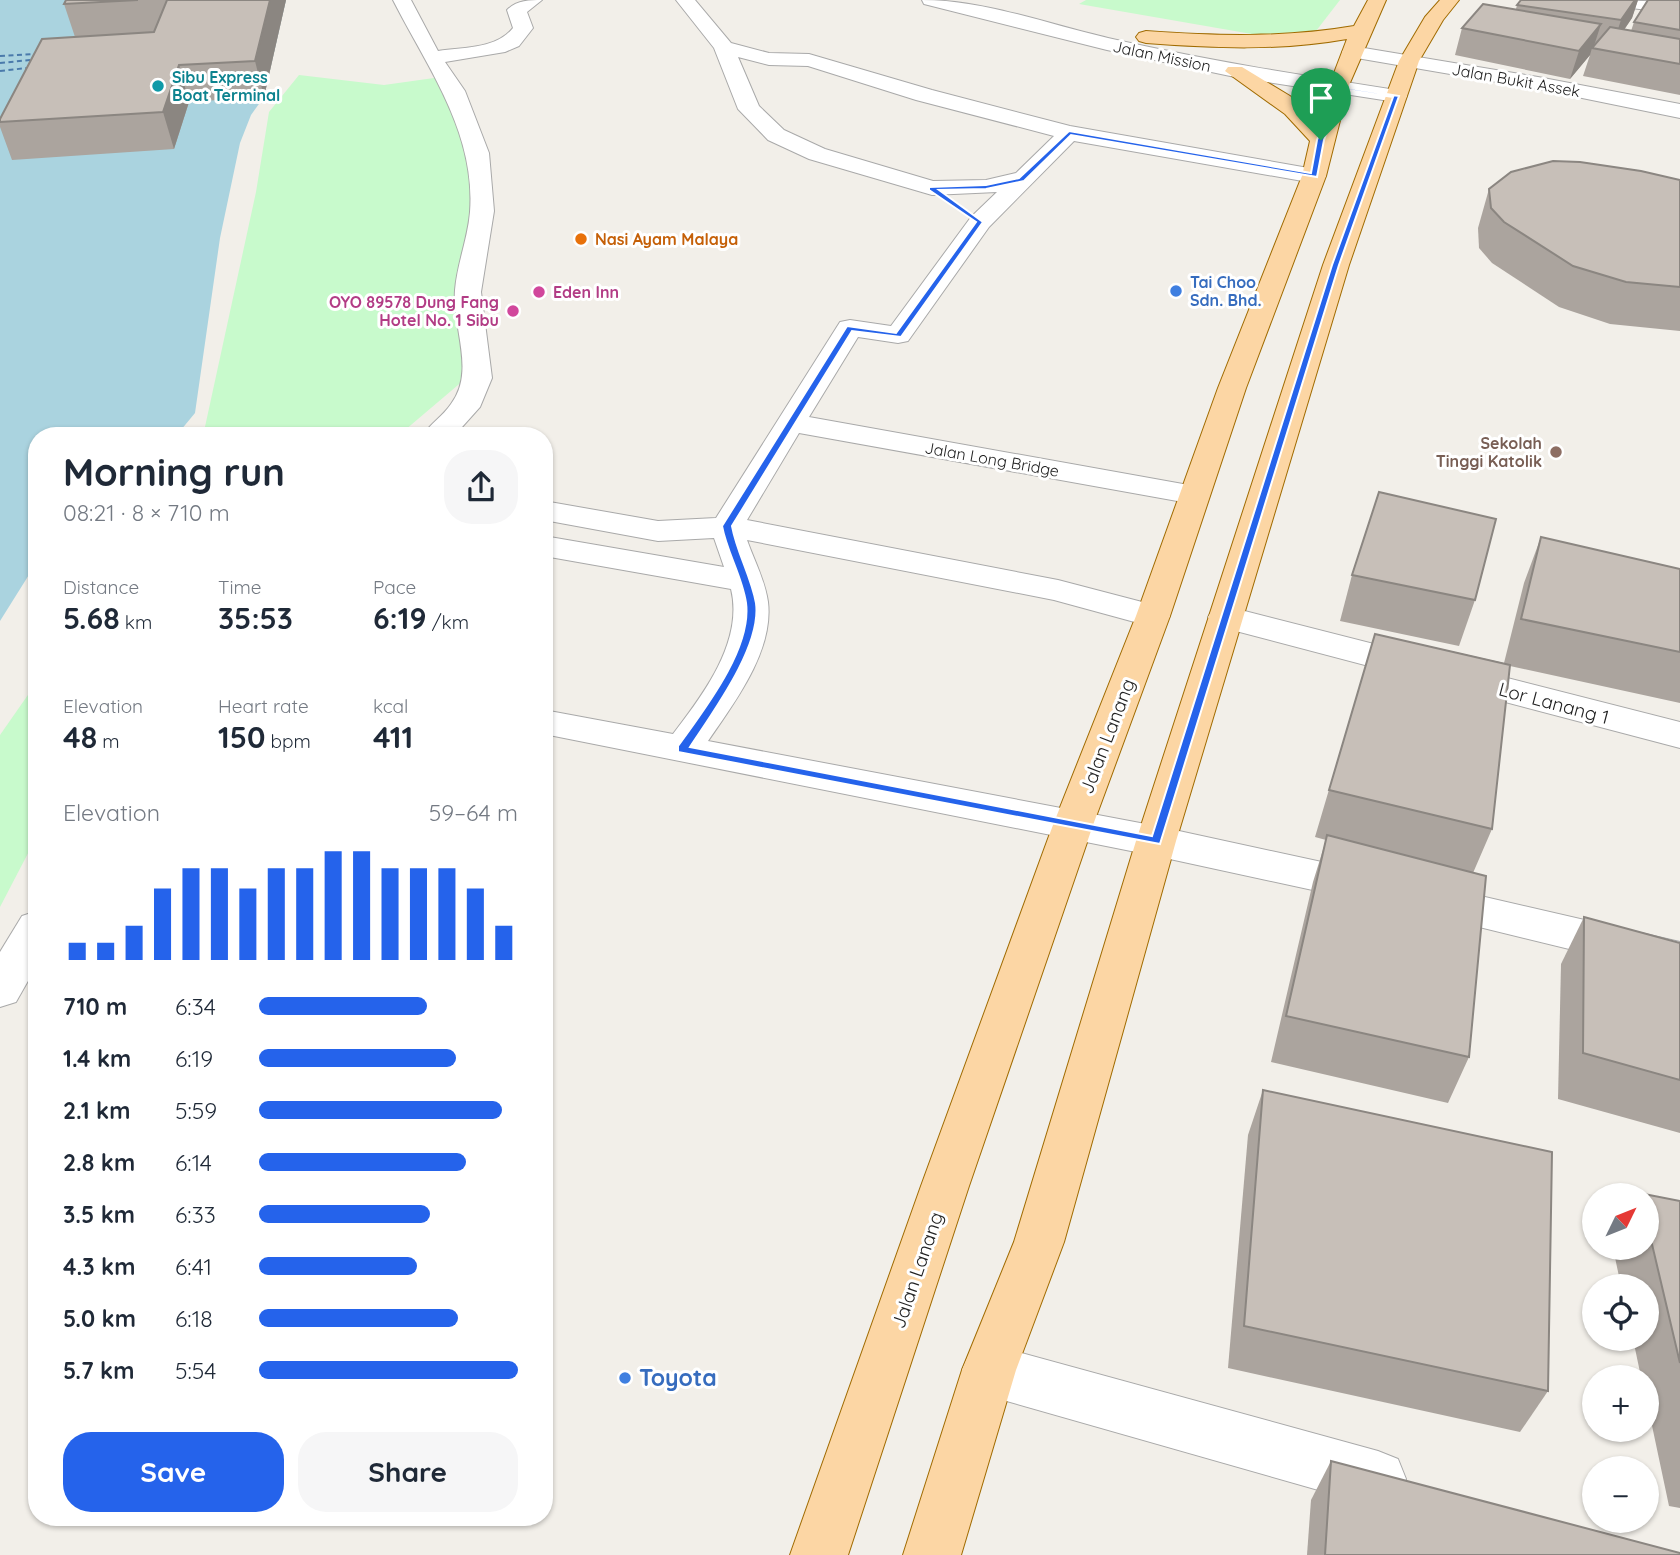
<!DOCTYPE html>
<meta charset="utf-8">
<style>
body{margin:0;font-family:Quicksand,sans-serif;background:#f6f6f7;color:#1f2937;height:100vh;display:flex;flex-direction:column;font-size:26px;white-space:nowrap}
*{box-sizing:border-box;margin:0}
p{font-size:23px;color:#747a83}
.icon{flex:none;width:38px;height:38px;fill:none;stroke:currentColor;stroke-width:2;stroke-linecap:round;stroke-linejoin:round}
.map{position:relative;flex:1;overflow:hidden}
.details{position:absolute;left:28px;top:427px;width:525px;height:1099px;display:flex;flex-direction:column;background:#fff;border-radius:28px;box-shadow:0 2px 5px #0004}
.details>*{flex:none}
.needle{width:46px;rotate:47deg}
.controls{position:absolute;left:1582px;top:1183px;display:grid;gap:14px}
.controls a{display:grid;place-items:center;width:77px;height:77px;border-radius:50%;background:#fff;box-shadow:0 2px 5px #0004;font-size:35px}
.pin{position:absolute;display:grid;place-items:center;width:60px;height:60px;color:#fff;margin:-72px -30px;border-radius:50% 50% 50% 0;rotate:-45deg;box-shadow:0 0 7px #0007}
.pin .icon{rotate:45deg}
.round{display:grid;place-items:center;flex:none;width:74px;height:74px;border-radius:28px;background:#f6f6f7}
.overview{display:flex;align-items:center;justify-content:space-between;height:119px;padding:0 35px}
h1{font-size:38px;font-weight:700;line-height:52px}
.stats{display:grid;grid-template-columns:repeat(3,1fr);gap:10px;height:119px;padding:7px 35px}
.stats div{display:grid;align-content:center}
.stats b{font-size:30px;font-weight:700}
.stats small{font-size:19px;font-weight:400}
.stats p{font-size:19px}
.chart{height:196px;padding:14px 35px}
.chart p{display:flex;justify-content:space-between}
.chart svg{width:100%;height:126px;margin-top:7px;stroke:#2563eb;stroke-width:6}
.action{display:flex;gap:14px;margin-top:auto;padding:14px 35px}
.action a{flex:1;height:80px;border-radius:28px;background:#2563eb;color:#fff;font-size:28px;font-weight:700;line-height:80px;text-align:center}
.action a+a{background:#f6f6f7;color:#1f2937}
ul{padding:0 35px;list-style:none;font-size:23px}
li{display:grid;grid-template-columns:112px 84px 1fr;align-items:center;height:52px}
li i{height:18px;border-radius:9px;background:#2563eb}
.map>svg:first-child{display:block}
</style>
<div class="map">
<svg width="1680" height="1555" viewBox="0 0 1680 1555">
<rect width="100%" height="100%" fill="#f2efe9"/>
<g fill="#c8facc">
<path d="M1086,0H1340L1316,31L1275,38L1079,4Z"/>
<path d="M299,75L384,85L441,77L480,192L471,374L398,436H203L256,192L269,112Z"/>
<path d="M37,682V836L0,907V735Z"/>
</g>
<path fill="#aad3df" d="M0,0H286L264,97L251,115L240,143L220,238L195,413L176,436H37V562L0,621Z"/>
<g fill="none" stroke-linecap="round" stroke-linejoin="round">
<g stroke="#4a7aab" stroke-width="2" stroke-dasharray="5 3.5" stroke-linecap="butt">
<path d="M0,56L33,54"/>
<path d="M0,63L30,60"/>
<path d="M0,71L27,68"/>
</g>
<defs>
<g id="minor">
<path d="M393,0H411L438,51C464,47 496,49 513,28L507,10C517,0 529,0 542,0L527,12L533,28L519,46L505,52L445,62L465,91L489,153L494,211L481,292L492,378L480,407L454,436H422C430,424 443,416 451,404C476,371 452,328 455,290C457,264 468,238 470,212C476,132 427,67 393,0Z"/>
<path d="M676,0H695L731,43L769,53L809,54L932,90L1070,126L1314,169L1322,171L1326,176L1322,181L1314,183L1074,141L989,227L908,341L898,343L858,337L809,417L1194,486L1205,488L1210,495L1205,502L1194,504L799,433L747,520L1058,580L1165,608L1170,616L1165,624L1153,627L1054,600L747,540C754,560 765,580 768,602C774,651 734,703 708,741L1156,826L1368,872L1383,876L1389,887L1383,898L1368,902L1156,856L544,734V710L673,734C703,695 744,641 731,589L544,556V536L724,567L714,538L658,541L544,520V501L658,521L716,518L840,322L850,320L891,326L971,217L997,192L932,195L809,159L768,140L738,109L714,48ZM738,57L769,65L808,66L916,100L1054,136L1016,173L986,180L933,181L825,149L784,130L759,106Z"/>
<path d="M922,0C985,0 1047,24 1108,38C1204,60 1300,75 1396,90L1404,91L1407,96L1404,101L1396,102L1235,77L1107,50L924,4Z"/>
<path d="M1606,0L1680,2V14L1615,6Z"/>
<path d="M1352,46L1538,77L1680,104V118L1538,89L1345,56L1342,52L1345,48Z"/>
<path d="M1225,606L1680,722V748L1213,625L1208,617L1213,609Z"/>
<path d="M1433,885L1680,942V976L1418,912L1412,901L1418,890Z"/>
<path d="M37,911V965L16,1002L0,1007V952L22,916Z"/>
<path d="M989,1344L1378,1451L1398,1459L1406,1479L1398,1499L1378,1507L989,1396L970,1388L962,1370L970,1352Z"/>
</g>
<g id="major">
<path d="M1368,0H1386L1349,85L1326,176L1246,388L1170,616L1093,825L969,1186L848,1555H790L921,1186L1053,825L1136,616L1218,388L1302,176L1310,141L1285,114L1225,71L1228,67H1242L1290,96L1316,120L1347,39C1281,51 1213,48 1146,43L1139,41L1136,37L1139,33L1146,31C1216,36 1284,38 1354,26Z"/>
<path d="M1440,0H1459L1443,20L1419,61L1349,265L1176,841L1064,1242L1016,1370L961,1555H903L962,1370L1014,1242L1136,841L1323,265L1399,61L1425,17Z"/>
</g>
</defs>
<use href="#minor" stroke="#a9a9a9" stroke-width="2"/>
<use href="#major" stroke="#a06b00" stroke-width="2"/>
<use href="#minor" fill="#fff" fill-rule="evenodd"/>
<use href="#major" fill="#fcd6a4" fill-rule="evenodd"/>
</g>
<g fill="#aba49e">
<path d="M66,0H286L264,97L189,102L174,149L12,160L0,127V119L75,37L64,4Z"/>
<path d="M1521,0H1638L1632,18L1624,30L1631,31L1634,22L1680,0V95L1583,76L1590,55L1570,79L1455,55L1462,28L1516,9L1517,5Z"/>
<path d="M1680,180V331L1610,324L1559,307L1492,263L1479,248L1478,228L1489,189Z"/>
<path d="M1541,537L1680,569V703L1510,666L1492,829L1473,873L1469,1057L1448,1103L1271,1062L1313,882L1326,840L1315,837L1375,634L1504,663L1524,583Z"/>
<path d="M1352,575L1475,600L1459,646L1340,621Z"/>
<path d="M1584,917L1680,943V1133L1558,1099L1561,964Z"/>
<path d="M1263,1090L1548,1391L1520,1432L1228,1368L1248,1135Z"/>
<path d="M1639,1193L1680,1201V1508L1669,1506L1647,1402V1377H1641L1633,1339H1647V1286H1621L1613,1248H1647V1195H1638Z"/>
<path d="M1331,1461L1680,1555H1307L1311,1500Z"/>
</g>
<g fill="#8b8681">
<path d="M270,0H286L264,97L255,61Z"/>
<path d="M1635,0H1638L1632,18L1612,47L1621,20Z"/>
<path d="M1601,24L1593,49L1592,48L1590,55L1570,79L1579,51Z"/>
<path d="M179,65L189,102L174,149L163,112Z"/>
</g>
<g fill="#c7bfb8" stroke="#8b8681" stroke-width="2">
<path d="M66,0H138L64,4Z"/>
<path d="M167,0H270L255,61L179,65L163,112L0,122V119L42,39L154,32Z"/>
<path d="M1521,0H1635L1621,20L1517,5Z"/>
<path d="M1648,0H1680V30L1634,22Z"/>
<path d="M1483,4L1601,24L1579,51L1462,28Z"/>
<path d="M1610,27L1680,39V64L1592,48Z"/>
<path d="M1553,161L1580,162L1641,171L1680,180V287L1626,282L1573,266L1504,222L1491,208L1489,189L1511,172Z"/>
<path d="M1379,492L1496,519L1475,600L1352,575Z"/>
<path d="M1541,537L1680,569V652L1521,619Z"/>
<path d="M1375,634L1510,665L1492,829L1329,790Z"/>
<path d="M1327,835L1486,876L1469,1057L1286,1016Z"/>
<path d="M1584,917L1680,943V1080L1583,1053Z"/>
<path d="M1263,1090L1552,1152L1548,1391L1244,1326Z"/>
<path d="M1639,1193L1680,1201V1363L1647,1223V1195H1640Z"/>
<path d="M1331,1461L1680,1553V1555H1325Z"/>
</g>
<path fill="#2563eb" stroke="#fff" stroke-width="2" fill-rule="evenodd" d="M1337,86L1399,96L1339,265L1160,844L678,752V746C703,711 752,649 746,603C742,576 727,553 722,526L847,326L896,333L976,222L929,190V187L986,185L1019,178L1069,131L1311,173L1317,140ZM1342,89L1393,97L1332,265L1152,836L690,747C713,712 762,646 756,603C751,576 737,553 732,526L852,331L901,337L983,222L939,190L986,189L1024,181L1071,135L1317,177L1324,140Z"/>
<circle fill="#0f9aa8" stroke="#fff" stroke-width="2.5" cx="158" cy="86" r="7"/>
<circle fill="#e8710a" stroke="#fff" stroke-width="2.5" cx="581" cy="239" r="7"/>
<g fill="#3f7fe0" stroke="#fff" stroke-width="2.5">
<circle cx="1176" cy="291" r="7"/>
<circle cx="625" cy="1378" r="7"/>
</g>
<g fill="#d1479c" stroke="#fff" stroke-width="2.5">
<circle cx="539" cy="292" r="7"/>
<circle cx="513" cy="311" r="7"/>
</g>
<circle fill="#8d6e63" stroke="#fff" stroke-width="2.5" cx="1556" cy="452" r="7"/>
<g text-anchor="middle" stroke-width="6" stroke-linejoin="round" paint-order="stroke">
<g font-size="16" fill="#222" stroke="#fff">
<text transform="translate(1162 56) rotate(12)" y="6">Jalan Mission</text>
<text transform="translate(1516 80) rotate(10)" y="6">Jalan Bukit Assek</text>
<text transform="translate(992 459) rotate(10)" y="6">Jalan Long Bridge</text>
</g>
<g font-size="16" font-weight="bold" fill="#0d838f" stroke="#fff" text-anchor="start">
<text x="172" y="83">Sibu Express<tspan x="172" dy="18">Boat Terminal</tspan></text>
</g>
<g font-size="16" font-weight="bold" fill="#c56008" stroke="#fff" text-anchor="start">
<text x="595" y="245">Nasi Ayam Malaya</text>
</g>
<g font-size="16" font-weight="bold" fill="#366cbe" stroke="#fff" text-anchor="start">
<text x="1190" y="288">Tai Choo<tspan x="1190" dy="18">Sdn. Bhd.</tspan></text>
</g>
<g font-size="16" font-weight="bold" fill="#b23c85" stroke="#fff" text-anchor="start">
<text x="553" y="298">Eden Inn</text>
<text x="499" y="308" text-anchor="end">OYO 89578 Dung Fang<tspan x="499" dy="18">Hotel No. 1 Sibu</tspan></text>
</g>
<g font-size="16" font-weight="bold" fill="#785e54" stroke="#fff" text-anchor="end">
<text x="1542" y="449">Sekolah<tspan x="1542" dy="18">Tinggi Katolik</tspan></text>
</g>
<g font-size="19" fill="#222" stroke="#fff">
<text transform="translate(1554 703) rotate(15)" y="7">Lor Lanang 1</text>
<text transform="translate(1107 736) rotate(-69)" y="7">Jalan Lanang</text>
<text transform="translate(917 1270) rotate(-71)" y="7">Jalan Lanang</text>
</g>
<g font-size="23" font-weight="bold" fill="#366cbe" stroke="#fff" text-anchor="start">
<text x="639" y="1386">Toyota</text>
</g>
</g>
</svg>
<div class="controls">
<a><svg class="needle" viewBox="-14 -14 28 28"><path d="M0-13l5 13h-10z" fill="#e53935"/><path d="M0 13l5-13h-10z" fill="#747a83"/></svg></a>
<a><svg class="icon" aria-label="locate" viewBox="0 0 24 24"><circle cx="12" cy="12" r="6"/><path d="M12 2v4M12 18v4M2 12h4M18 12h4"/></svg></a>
<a>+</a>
<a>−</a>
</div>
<div class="pin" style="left:1321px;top:140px;background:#1e9e55"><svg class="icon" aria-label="arrive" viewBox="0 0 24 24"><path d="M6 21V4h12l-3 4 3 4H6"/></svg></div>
<section class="details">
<div class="overview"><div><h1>Morning run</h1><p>08:21 · 8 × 710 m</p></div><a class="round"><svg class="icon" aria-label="share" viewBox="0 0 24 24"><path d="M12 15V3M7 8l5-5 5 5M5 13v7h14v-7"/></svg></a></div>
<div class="stats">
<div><p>Distance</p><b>5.68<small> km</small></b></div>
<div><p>Time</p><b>35:53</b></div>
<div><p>Pace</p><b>6:19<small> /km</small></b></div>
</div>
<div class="stats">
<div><p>Elevation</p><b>48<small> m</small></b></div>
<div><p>Heart rate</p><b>150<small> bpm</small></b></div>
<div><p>kcal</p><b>411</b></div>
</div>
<div class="chart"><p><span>Elevation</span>59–64 m</p>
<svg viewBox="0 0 160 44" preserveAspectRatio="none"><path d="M5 44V38M15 44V38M25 44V32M35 44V19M45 44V12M55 44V12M65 44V19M75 44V12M85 44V12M95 44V6M105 44V6M115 44V12M125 44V12M135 44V12M145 44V19M155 44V32"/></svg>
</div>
<ul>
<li><b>710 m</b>6:34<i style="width:65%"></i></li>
<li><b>1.4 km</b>6:19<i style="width:76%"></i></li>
<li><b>2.1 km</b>5:59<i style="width:94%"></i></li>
<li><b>2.8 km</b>6:14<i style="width:80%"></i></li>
<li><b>3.5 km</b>6:33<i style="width:66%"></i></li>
<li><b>4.3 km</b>6:41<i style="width:61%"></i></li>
<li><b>5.0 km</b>6:18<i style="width:77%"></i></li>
<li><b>5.7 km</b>5:54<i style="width:100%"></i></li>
</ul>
<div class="action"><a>Save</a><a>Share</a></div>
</section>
</div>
